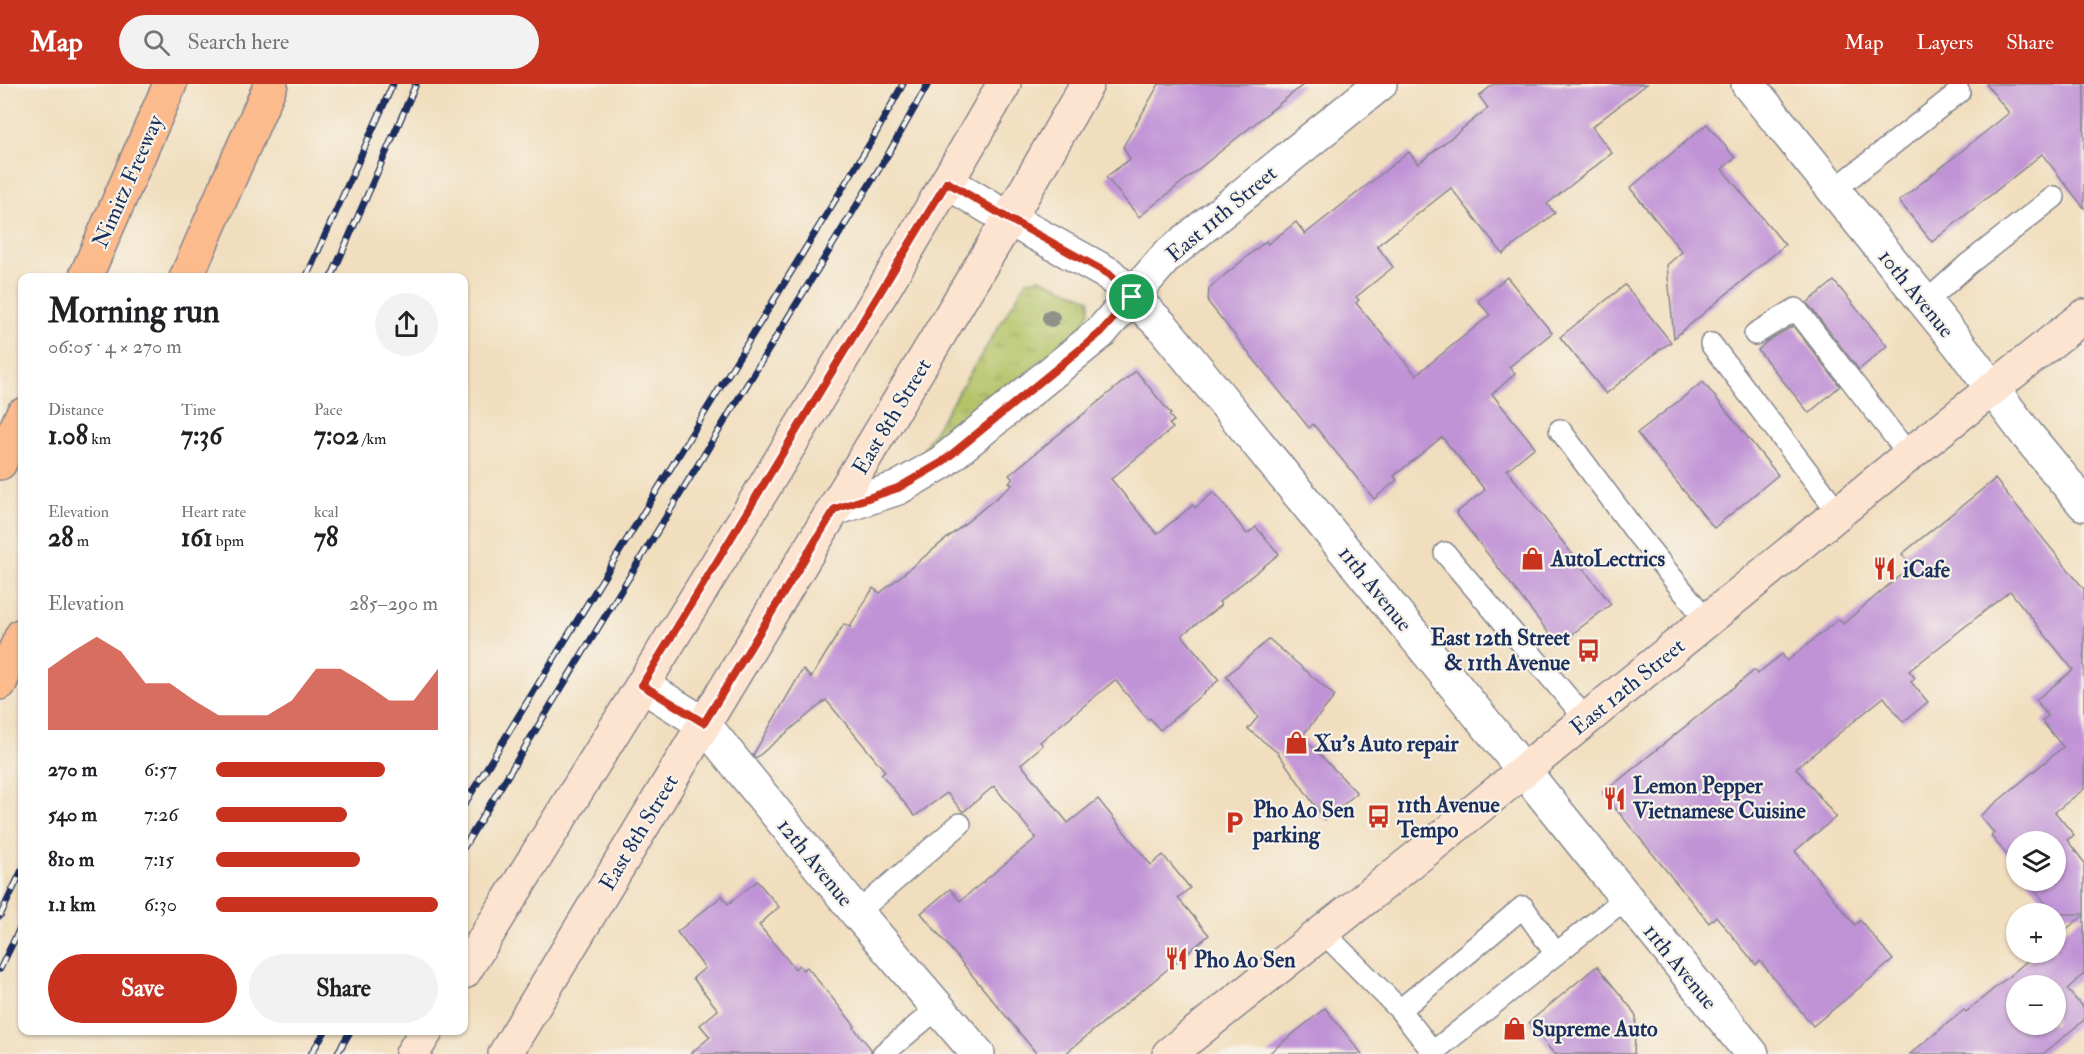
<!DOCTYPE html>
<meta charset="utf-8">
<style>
body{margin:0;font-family:"IM FELL Double Pica",serif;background:#f2f2f2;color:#202124;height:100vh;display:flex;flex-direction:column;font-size:22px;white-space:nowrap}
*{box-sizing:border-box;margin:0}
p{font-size:20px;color:#757577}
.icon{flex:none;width:33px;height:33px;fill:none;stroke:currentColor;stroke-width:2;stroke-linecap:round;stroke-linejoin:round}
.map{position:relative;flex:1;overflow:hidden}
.side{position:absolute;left:18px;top:189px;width:450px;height:762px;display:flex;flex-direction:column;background:#fff;border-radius:12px;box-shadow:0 2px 4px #0004}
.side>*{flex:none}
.tools{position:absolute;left:2006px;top:747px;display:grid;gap:12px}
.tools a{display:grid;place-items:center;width:60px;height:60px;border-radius:50%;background:#fff;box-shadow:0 2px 4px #0004;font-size:30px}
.pin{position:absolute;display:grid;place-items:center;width:51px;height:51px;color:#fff;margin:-26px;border:3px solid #fff;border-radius:50%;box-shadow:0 2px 6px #0007}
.round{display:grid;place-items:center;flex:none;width:63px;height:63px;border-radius:32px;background:#f2f2f2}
.overview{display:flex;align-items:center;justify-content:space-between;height:102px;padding:0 30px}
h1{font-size:33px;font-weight:700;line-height:45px}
.stats{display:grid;grid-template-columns:repeat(3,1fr);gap:9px;height:102px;padding:6px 30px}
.stats div{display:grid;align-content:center}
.stats b{font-size:26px;font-weight:700}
.stats small{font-size:16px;font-weight:400}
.stats p{font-size:16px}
.chart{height:168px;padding:12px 30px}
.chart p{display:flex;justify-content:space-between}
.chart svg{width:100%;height:108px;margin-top:6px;fill:#c8321e;opacity:.7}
.button{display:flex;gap:12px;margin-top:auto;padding:12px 30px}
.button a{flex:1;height:69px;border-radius:36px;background:#c8321e;color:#fff;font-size:24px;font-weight:700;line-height:69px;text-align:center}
.button a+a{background:#f2f2f2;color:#202124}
ul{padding:0 30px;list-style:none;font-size:20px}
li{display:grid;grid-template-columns:96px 72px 1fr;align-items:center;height:45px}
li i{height:15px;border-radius:8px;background:#c8321e}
header{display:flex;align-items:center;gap:36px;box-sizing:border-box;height:84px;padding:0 30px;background:#c8321e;color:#fff}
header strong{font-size:28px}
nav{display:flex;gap:33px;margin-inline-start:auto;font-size:21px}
.search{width:420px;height:54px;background:#f2f2f2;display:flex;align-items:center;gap:15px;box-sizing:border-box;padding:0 21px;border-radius:33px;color:#757577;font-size:22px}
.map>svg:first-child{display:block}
</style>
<header>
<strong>Map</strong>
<div class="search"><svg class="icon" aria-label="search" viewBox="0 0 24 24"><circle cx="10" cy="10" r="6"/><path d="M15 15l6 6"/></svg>Search here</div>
<nav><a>Map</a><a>Layers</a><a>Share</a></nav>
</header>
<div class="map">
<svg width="2084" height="970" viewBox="0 0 2084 970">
<defs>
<pattern id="grass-tufts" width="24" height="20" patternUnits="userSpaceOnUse" patternTransform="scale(1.5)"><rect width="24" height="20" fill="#b3c366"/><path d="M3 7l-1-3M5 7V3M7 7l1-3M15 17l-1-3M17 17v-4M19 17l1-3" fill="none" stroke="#919f57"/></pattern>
</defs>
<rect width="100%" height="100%" fill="#f7f3e8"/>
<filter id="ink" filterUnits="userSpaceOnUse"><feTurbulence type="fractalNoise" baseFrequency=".0167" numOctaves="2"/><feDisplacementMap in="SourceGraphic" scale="12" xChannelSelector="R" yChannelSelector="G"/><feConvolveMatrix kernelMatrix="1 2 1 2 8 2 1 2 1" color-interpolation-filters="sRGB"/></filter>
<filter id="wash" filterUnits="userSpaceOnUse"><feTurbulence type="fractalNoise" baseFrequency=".008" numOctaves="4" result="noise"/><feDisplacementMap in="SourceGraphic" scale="24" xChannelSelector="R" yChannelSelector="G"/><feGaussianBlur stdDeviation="1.35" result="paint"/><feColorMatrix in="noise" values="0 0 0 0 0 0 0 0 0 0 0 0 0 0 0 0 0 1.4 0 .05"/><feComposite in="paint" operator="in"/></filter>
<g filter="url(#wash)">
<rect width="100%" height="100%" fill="#f1debe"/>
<path fill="url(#grass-tufts)" stroke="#677962" stroke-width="1.5" d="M1039,194L1090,215V226L1082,243L937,363L924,364L1020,208L1027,197Z"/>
<g id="blocks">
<g fill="#c092d6" fill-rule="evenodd">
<path d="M1159,0H1304L1139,133L1106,93L1130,75L1123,63Z"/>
<path d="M1494,0H1647L1592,43L1612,69L1547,120L1555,129L1503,170L1451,104L1377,162L1393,183L1356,213L1359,216L1356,219L1416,291L1490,231L1478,217L1507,193L1552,249L1509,283L1515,290L1492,310L1535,363L1507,386L1611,520L1558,561L1456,429L1485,406L1442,353L1394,392L1397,396L1374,415L1313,340L1309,344L1208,218L1209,204L1266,157L1268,160L1296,138L1305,150L1409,68L1418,80L1488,24L1479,12Z"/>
<path d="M1986,0H2084V124L2042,70L1932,158L1899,117L2009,29Z"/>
<path d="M1707,40L1735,74L1722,85L1785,161L1674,254L1667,181L1682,168L1630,104Z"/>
<path d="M1834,197L1887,262L1859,286L1807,219Z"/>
<path d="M1625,201L1671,258L1659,266L1606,310L1560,253Z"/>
<path d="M1793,242L1840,302L1809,329L1758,266L1766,258Z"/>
<path d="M1136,287L1171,330L1169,331L1174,337L1169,340L1173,344L1111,395L1157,450L1193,421L1195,424L1214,408L1247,450L1256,443L1279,470L1219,518L1221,521L1182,551L1219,596L1160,646L1150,634L1148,636L1115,596L1040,658L1043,661L1021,680L1068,739L1098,715L1151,781L1163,771L1190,804L1178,814L1209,851L1065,970H1037L921,829L950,805L960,817L1036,754L994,702L963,728L947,709L915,732L881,690L885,687L826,616L756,674L753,671L803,585L811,594L844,540L850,543L873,504L880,509L1012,401L1009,398L1013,395L1009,391Z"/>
<path d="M1703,298L1778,391L1714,444L1637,349Z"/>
<path d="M1995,395L2084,505V705L2055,728L2074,751L2067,756L2084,778V830H2054L2027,796H2055V758H2016V782L1991,752L1994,749L1980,732L2063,663L2042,637L2048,632L2036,616L2073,586L2010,507L1909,587L1915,594L1911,598L1928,618L1903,638L1884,613L1796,684L1836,733L1795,767L1855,841L1860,836L1893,876L1813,942L1760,877L1756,881L1716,832L1709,839L1603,709L1755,586L1757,590L1782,570L1787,577L1839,535L1843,540L1911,482L1902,470Z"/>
<path d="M1269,555L1335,612L1302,652L1357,709L1325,736L1278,669L1248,645L1258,633L1226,592Z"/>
<path d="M757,797L779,823L759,841L795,885L799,881L803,886L807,883L855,942L854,944L871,965V970H690L710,953L700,941L718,926L693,894L705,884L677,848L722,812L728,820Z"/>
<path d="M2084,831V890L2067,905L2084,925V936L2043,970H1910L1964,926L1966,928L2038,868H2055V854ZM2016,902H2055V940H2016Z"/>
<path d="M1597,882L1631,924L1636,933L1634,970H1554L1529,938Z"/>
<path d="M1325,924L1362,970H1268L1313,934Z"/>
</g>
</g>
</g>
<g filter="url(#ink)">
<use href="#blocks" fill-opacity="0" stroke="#86868e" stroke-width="1.5"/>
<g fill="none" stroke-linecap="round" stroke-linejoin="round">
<defs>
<g id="service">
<path d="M1834,106L1959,8"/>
<path d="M1925,219L1967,181L2054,113"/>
<path d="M1755,250L1796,225L1909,371"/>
<path d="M1711,260L1839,429"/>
<path d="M1560,346L1638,451L1707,537"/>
<path d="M1445,469L1586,635"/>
<path d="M857,829L960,740"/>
<path d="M1323,848L1400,926L1433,968L1626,814"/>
<path d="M1400,926L1523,823L1556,870"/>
<path d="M883,970L939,923"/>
</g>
<g id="minor">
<path d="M1748,0L1958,259L2028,352L2084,420"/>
<path d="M947,98L1009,135L1109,190L1163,243L1487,641L1752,970"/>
<path d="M835,425L898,404L941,379L1100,249L1167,172L1380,0"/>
</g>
<path id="tertiary" d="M642,601L704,640L857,829L978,970"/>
<g id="secondary">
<path d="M464,888C647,594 831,300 1004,0"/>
<path d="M412,970L427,946"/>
<path d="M505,970L1009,135L1087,0"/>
<path d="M1169,970L1440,755L1909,371L2084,232"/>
</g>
<g id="motorway">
<path d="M85,194L170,0"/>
<path d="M186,194L271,0"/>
<path d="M0,379L22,331"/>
<path d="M0,599L22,551"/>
</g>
</defs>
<use href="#service" stroke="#86868e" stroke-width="24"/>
<use href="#minor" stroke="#86868e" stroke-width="36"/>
<use href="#tertiary" stroke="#86868e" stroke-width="36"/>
<use href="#secondary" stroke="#86868e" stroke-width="36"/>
<use href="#motorway" stroke="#86868e" stroke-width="36"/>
<use href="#service" stroke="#fff" stroke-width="21"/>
<use href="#minor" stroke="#fff" stroke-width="33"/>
<use href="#tertiary" stroke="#fff" stroke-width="33"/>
<use href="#secondary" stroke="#fde4d1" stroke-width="33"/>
<use href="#motorway" stroke="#fbbb8d" stroke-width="33"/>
<defs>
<g id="rail">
<path d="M306,194L393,0"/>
<path d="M331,194L416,0"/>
<path d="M464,721L872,56L903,0"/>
<path d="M464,763L890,67L928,0"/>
<path d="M0,832L22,786"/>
<path d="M0,885L22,840"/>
<path d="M311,970L326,946"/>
<path d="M337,970L351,946"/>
</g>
</defs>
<use href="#rail" stroke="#1b2f5e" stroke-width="7"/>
<use href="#rail" stroke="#f7f3e8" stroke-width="4.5" stroke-dasharray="14" stroke-linecap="butt"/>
</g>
<circle fill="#90928a" cx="1051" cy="234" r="9"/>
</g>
<g fill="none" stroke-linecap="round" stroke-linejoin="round" filter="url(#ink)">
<defs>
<path id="route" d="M947,98L1009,135L1109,190L1132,213L1100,249L941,379L898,404L835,425L704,639L642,601Z"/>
</defs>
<use href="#route" stroke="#fff" stroke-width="12"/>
<use href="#route" stroke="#c8321e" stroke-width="8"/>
</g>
<defs>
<symbol id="shop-bare" viewBox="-9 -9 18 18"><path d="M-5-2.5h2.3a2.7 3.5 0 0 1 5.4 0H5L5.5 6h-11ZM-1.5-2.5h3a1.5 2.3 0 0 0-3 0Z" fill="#c8321e" stroke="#f7f3e8" stroke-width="2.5" paint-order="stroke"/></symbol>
<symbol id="restaurant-bare" viewBox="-9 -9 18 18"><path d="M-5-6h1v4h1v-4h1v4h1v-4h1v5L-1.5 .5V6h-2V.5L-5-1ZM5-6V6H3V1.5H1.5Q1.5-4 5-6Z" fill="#c8321e" stroke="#f7f3e8" stroke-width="2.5" paint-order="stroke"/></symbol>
<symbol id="bus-bare" viewBox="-9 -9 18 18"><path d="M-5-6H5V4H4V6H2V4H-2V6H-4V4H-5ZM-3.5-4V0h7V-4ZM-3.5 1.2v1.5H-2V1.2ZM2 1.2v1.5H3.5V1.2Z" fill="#c8321e" stroke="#f7f3e8" stroke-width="2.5" paint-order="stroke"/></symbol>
<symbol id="parking-bare" viewBox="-9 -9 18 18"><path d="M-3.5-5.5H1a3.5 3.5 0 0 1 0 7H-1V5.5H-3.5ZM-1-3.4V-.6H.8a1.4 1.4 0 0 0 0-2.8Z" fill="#c8321e" stroke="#f7f3e8" stroke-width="2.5" paint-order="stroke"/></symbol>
</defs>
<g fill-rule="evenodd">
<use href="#shop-bare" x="1516" y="458" width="33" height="33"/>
<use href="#restaurant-bare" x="1868" y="468" width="33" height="33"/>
<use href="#bus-bare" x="1572" y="550" width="33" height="33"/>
<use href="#shop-bare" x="1280" y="642" width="33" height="33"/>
<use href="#restaurant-bare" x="1598" y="698" width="33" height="33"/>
<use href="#bus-bare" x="1362" y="716" width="33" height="33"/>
<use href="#parking-bare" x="1218" y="722" width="33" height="33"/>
<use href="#restaurant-bare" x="1160" y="858" width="33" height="33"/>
<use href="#shop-bare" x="1498" y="928" width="33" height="33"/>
</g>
<g text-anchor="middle" stroke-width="4.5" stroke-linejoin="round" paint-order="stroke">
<g font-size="22" fill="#1b2f5e" stroke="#f7f3e8">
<text transform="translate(127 97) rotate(-66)" y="8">Nimitz Freeway</text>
<text transform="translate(1221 129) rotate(-40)" y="8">East 11th Street</text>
<text transform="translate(1917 209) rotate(51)" y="8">10th Avenue</text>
<text transform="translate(891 332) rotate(-59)" y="8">East 8th Street</text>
<text transform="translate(1376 504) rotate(51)" y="8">11th Avenue</text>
<text transform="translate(1627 602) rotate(-39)" y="8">East 12th Street</text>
<text transform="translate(638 748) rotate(-59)" y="8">East 8th Street</text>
<text transform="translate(816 778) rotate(51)" y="8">12th Avenue</text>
<text transform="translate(1681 882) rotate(51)" y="8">11th Avenue</text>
</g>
<g font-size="22" font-weight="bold" fill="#1b2f5e" stroke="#f7f3e8" text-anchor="start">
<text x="1551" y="482">AutoLectrics</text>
<text x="1903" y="493">iCafe</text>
<text x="1570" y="561" text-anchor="end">East 12th Street<tspan x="1570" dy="25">&amp; 11th Avenue</tspan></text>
<text x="1314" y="667">Xu's Auto repair</text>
<text x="1633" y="709">Lemon Pepper<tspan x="1633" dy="25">Vietnamese Cuisine</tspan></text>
<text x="1397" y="728">11th Avenue<tspan x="1397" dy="25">Tempo</tspan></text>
<text x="1253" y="733">Pho Ao Sen<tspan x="1253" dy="25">parking</tspan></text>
<text x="1194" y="883">Pho Ao Sen</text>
<text x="1532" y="952">Supreme Auto</text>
</g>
</g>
</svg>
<div class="tools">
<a><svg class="icon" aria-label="layers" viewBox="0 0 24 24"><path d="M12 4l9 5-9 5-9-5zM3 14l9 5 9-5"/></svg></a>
<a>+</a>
<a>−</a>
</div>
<div class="pin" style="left:1132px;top:213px;background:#1e9e55"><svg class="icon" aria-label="arrive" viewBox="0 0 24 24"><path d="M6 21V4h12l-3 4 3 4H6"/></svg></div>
<section class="side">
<div class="overview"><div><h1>Morning run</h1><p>06:05 · 4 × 270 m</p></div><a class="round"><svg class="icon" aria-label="share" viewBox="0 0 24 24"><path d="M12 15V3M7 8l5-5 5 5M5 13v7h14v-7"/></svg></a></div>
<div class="stats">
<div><p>Distance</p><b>1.08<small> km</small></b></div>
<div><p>Time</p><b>7:36</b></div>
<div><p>Pace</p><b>7:02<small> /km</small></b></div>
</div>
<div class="stats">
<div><p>Elevation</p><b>28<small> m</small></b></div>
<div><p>Heart rate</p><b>161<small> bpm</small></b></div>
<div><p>kcal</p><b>78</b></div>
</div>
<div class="chart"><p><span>Elevation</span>285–290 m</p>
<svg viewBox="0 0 160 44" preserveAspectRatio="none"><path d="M0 44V19L10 12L20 6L30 12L40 25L50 25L60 32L70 38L80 38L90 38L100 32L110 19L120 19L130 25L140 32L150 32L160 19V44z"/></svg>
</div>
<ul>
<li><b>270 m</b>6:57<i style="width:76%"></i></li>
<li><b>540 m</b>7:26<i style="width:59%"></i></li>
<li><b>810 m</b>7:15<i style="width:65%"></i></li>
<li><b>1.1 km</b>6:30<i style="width:100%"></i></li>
</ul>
<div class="button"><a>Save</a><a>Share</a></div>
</section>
</div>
